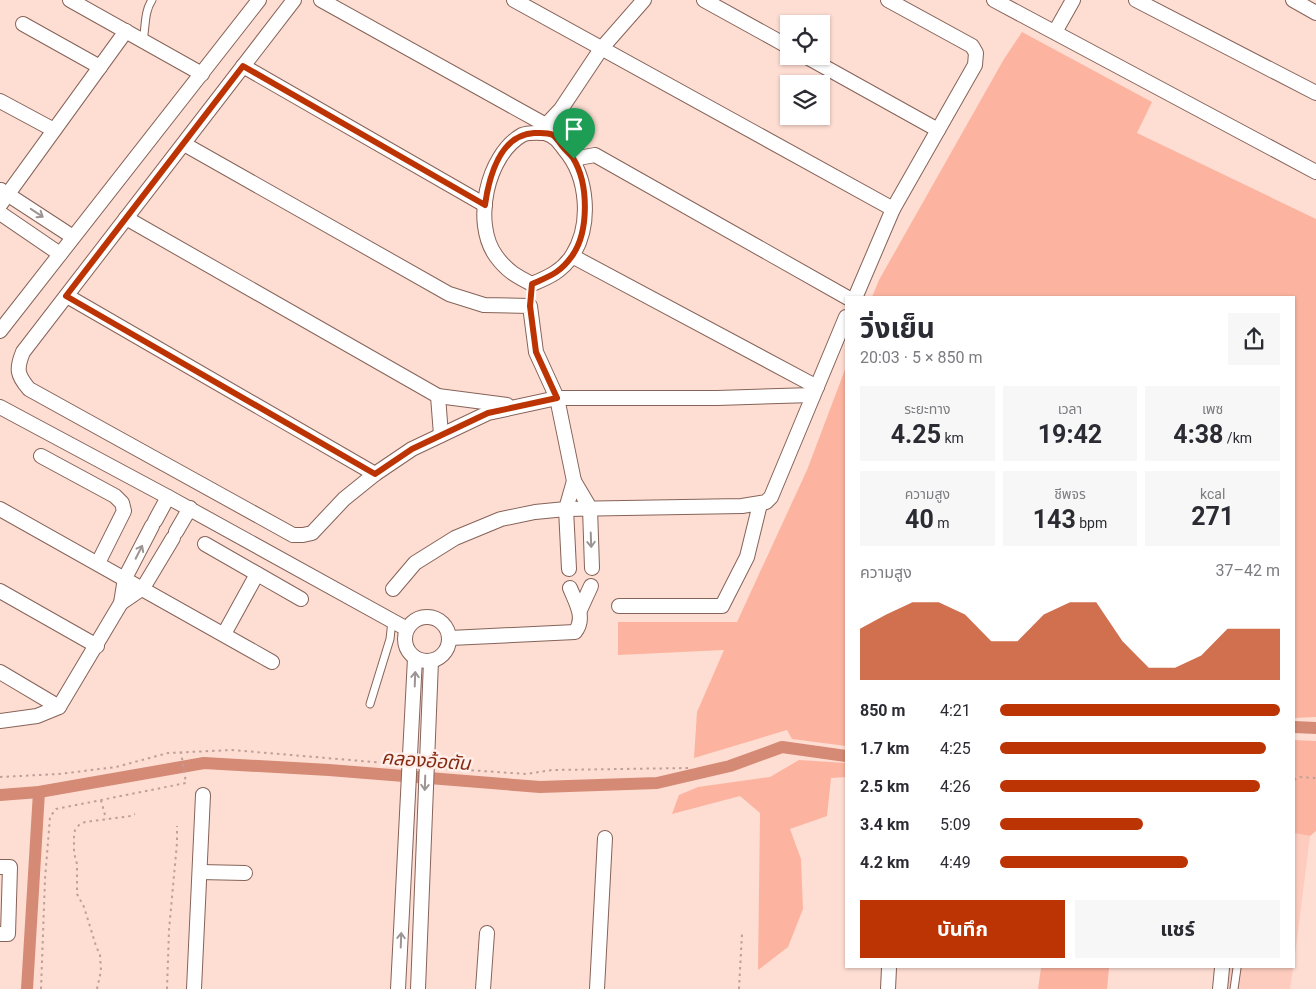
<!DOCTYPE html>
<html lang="th">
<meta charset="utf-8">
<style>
body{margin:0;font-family:Roboto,"Noto Sans Thai",sans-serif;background:#f7f7f7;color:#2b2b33;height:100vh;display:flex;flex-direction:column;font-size:19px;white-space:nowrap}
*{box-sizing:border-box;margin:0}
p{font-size:16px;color:#7c7c81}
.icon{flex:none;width:28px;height:28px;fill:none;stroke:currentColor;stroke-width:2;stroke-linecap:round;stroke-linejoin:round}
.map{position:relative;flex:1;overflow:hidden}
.side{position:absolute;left:845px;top:296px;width:450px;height:672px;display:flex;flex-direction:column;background:#fff;border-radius:0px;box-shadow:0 1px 4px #0004}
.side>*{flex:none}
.tools{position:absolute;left:780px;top:15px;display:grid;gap:10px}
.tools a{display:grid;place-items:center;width:50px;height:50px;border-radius:0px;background:#fff;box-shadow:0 1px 4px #0004;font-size:25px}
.pin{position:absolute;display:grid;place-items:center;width:42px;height:42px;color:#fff;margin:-51px -21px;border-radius:50% 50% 50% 0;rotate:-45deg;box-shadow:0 0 5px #0007}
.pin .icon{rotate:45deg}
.round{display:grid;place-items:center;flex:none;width:52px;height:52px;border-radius:0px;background:#f7f7f7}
.head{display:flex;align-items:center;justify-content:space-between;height:85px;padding:0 15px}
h1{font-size:28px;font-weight:700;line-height:38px}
.figures{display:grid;grid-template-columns:repeat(3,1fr);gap:8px;height:85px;padding:5px 15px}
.figures div{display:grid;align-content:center;border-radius:0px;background:#f7f7f7;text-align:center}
.figures b{font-size:25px;font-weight:700}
.figures small{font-size:14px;font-weight:400}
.figures p{font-size:14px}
.chart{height:140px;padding:10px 15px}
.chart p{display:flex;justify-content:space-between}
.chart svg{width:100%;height:90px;margin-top:5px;fill:#bd3404;opacity:.7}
.action{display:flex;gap:10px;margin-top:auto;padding:10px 15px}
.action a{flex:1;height:58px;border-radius:0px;background:#bd3404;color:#fff;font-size:20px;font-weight:700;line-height:58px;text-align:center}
.action a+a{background:#f7f7f7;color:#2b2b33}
ul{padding:0 15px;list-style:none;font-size:16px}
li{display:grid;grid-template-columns:80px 60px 1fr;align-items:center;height:38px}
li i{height:12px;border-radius:6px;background:#bd3404}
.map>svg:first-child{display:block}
</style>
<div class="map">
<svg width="1316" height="989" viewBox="0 0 1316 989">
<rect width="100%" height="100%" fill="#feddd3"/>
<g fill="#fdccbe">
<path d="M1294,833L1310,836L1294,963Z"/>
<path d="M1229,968H1293L1290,989H1226Z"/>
</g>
<g fill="#fcb4a0">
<path d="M1022,32L1152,102L1137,133L1316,219V717L1294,718V298L872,297L879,280L1004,59Z"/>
<path d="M846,367V746L792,739L787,730L694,758L697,712L724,650L618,655V622H737L807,470Z"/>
<path d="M1294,740L1316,741V831L1310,836L1294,833Z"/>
<path d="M799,760L846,763V777L831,778L827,816L790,829L801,859L803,909L788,947L758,970L760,813L740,796L672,814L679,795L698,787L770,777Z"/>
<path d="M1041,968H1109L1107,989H1038Z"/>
</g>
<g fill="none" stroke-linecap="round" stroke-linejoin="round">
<g stroke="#d58a75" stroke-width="12">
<path d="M1294,727L1316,728"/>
<path d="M0,795L39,792L204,763L329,770L540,787L657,783L730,766L782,747L846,756"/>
<path d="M27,989L39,792"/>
</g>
<defs>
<g id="service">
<path d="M143,40C146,26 144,12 152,0"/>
<path d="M370,704L390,639L392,621"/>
<path d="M1234,989L1237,968"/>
</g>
<g id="minor">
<path d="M70,0L202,74"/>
<path d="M294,0L23,352C16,369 17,375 29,389L293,535H303L312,533L344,499L375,474L412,449L488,413L557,398H717L813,395"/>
<path d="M321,0L546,125"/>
<path d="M514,0L893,209"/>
<path d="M704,0L789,47"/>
<path d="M994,0L1316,172"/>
<path d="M1136,0L1316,93"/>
<path d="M1293,0L1316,13"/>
<path d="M23,24L100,67"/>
<path d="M1055,32L1073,0"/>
<path d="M805,56L938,130"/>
<path d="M243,66L485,205"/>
<path d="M0,101L54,130"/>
<path d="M545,132L546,125L561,109L601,49L644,0"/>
<path d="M545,133C555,136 559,142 565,150C588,177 592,225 572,256C562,271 549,277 532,284C516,276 507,271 496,256C472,223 487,155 522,135C528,132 538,133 545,133Z"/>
<path d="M184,144L449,294L484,305L530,306L536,352L557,398L574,481L590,508L592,568"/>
<path d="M573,159L595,155L848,298"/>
<path d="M1,190L73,237"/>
<path d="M0,205L126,31"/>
<path d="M0,213L60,254"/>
<path d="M126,218L438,396L507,405"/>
<path d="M572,256L817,387"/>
<path d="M67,296L375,474"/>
<path d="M855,298L893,209L975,65L976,53L972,46L888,0"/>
<path d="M0,331L259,0"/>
<path d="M438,396L441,435"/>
<path d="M0,407L168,497L407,629"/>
<path d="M41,456L115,496L122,503L124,511L98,563"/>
<path d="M0,509L272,662"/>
<path d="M155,521L168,497"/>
<path d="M176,532L190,508"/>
<path d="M205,544L301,599"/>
<path d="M569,569L566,509L574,481"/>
<path d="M393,589L415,563L455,538L501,519L535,512L566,509L742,506L766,502L771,497L846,317"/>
<path d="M0,591L97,646"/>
<path d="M121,603L143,588L173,538"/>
<path d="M619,606H722L747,557L760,504"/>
<path d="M580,610L591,586"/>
<circle cx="427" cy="639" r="22"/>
<path d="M224,634L257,574"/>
<path d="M450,638L575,632C586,618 576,603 570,588"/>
<path d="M0,672L59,707"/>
<path d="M0,721L37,716L59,707L121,603L125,578L152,526"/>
<path d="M0,867H10L8,934H0"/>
<path d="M200,872L245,873"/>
<path d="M194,989L203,795"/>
<path d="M398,989L415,658"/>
<path d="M418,989L431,661"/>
<path d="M483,989L487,933"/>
<path d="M597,989L605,838"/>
<path d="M888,989L889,968"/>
<path d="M1220,989L1222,968"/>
</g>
</defs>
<use href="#service" stroke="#866359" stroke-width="9"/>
<use href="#minor" stroke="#866359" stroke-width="16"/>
<g stroke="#bda199" stroke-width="2" stroke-dasharray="2.5 4" stroke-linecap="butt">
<path d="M439,768L526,774L552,770L689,768"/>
<path d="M0,777L59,774L116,767L168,753L232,750L397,764"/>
<path d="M1294,780L1300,777L1316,778"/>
<path d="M101,800L106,819"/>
<path d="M41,989L45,879L50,817L56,809L186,783L181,752"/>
<path d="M97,989L101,971L100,955L96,946L84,907L77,894V864L74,853V836L75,830L79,825L85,822L131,816L135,814"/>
<path d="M167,989L169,930L177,843V826"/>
<path d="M739,989L742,934"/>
</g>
<use href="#service" stroke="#fff" stroke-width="7"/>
<use href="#minor" stroke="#fff" stroke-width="14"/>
</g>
<defs><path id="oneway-shaft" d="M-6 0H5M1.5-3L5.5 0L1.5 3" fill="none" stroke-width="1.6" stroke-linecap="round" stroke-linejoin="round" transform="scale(1.25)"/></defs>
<g stroke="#9d9593">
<use href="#oneway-shaft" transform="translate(37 213) rotate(33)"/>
<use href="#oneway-shaft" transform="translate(591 540) rotate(88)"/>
<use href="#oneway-shaft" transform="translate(139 552) rotate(-63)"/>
<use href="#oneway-shaft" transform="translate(415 679) rotate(-88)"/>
<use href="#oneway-shaft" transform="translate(425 783) rotate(92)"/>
<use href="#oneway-shaft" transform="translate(401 940) rotate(-88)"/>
</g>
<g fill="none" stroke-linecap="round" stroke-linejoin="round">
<defs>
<path id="route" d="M243,66L485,205C489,177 500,135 534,133C541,133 547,132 553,135C557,138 560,143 563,147C566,151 570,154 573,158C589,184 589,232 572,256C560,273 550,276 532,284L530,306L536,352L557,398L488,413L412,449L375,474L66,296Z"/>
</defs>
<use href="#route" stroke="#fff" stroke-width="10"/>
<use href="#route" stroke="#bd3404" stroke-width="6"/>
</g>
<g text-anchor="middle" stroke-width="5" stroke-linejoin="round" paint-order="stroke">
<g font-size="19" font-style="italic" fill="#832a11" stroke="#ffeee9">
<text transform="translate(426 760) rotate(4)" y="7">คลองอ้อตัน</text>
</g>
</g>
</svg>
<div class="tools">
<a><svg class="icon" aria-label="locate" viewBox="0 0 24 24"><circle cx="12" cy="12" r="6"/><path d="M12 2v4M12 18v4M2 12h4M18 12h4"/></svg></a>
<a><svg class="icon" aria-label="layers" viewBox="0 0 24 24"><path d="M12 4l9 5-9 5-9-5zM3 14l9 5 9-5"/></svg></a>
</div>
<div class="pin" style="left:574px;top:159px;background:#1e9e55"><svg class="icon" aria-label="arrive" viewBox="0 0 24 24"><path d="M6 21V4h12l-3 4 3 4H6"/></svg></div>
<section class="side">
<div class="head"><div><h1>วิ่งเย็น</h1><p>20:03 · 5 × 850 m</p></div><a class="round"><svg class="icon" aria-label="share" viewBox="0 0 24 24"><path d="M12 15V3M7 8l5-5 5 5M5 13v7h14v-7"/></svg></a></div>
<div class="figures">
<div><p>ระยะทาง</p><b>4.25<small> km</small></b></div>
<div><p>เวลา</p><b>19:42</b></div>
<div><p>เพซ</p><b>4:38<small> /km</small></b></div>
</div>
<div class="figures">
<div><p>ความสูง</p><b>40<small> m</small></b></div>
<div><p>ชีพจร</p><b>143<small> bpm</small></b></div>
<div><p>kcal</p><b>271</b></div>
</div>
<div class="chart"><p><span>ความสูง</span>37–42 m</p>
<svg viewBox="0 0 160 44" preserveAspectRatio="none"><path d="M0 44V19L10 12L20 6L30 6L40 12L50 25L60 25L70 12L80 6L90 6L100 25L110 38L120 38L130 32L140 19L150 19L160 19V44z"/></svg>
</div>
<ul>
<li><b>850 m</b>4:21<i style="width:100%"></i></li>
<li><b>1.7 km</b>4:25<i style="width:95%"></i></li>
<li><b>2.5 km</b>4:26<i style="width:93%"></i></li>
<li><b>3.4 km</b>5:09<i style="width:51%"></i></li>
<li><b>4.2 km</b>4:49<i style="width:67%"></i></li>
</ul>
<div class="action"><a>บันทึก</a><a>แชร์</a></div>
</section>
</div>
